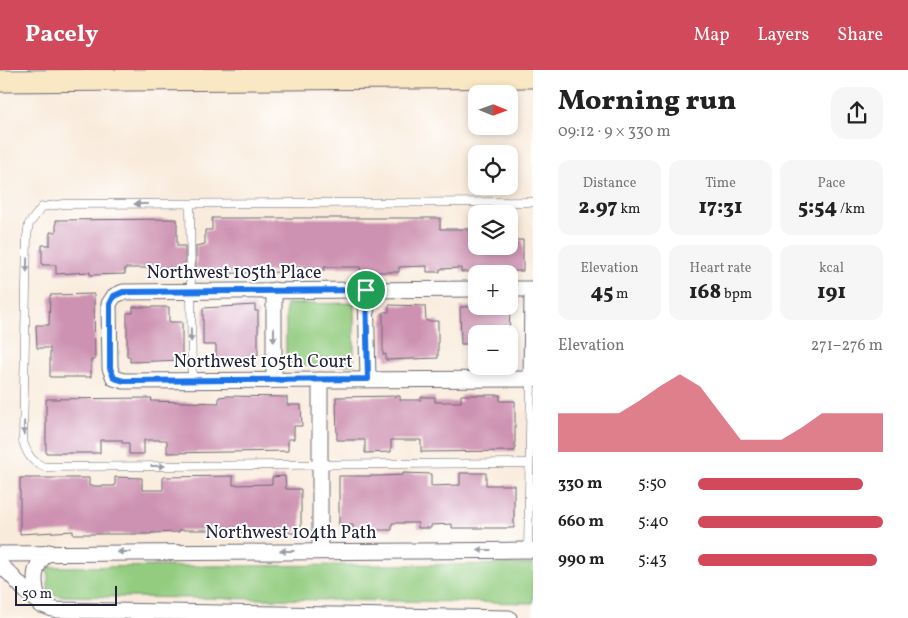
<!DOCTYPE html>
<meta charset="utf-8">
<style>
body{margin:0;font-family:Vollkorn,serif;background:#f6f6f6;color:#222;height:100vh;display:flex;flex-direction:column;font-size:19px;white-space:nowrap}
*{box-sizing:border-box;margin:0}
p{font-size:16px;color:#767676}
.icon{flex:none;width:28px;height:28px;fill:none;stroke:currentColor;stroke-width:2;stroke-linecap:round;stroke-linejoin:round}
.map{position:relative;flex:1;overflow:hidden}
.side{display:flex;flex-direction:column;background:#fff;width:375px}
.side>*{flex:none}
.needle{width:32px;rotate:91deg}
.buttons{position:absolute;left:468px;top:15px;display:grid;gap:10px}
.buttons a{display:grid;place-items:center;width:50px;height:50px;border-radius:10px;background:#fff;box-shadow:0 2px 8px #0003;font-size:25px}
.scale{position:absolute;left:15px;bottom:12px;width:102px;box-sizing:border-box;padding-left:5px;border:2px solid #22223b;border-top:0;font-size:14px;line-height:18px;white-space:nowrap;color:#22223b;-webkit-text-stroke:4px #fff;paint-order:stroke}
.pin{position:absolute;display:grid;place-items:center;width:42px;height:42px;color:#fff;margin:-21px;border:2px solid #fff;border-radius:50%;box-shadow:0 1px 5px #0007}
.round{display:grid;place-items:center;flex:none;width:52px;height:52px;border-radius:15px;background:#f6f6f6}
.headline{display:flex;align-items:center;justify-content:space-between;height:85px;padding:0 25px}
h1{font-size:28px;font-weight:800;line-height:38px}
.figures{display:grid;grid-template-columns:repeat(3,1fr);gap:8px;height:85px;padding:5px 25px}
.figures div{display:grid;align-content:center;border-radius:12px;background:#f6f6f6;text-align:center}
.figures b{font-size:21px;font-weight:800}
.figures small{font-size:14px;font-weight:400}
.figures p{font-size:14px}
.chart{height:140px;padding:10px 25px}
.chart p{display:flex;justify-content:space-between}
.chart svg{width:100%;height:90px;margin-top:5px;fill:#d1495b;opacity:.7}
ul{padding:0 25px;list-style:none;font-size:16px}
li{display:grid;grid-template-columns:80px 60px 1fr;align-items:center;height:38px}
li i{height:12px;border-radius:6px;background:#d1495b}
header{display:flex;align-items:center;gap:30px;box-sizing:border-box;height:70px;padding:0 25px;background:#d1495b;color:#fff}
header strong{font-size:24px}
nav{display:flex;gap:28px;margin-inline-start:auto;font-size:18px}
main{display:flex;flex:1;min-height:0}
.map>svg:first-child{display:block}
</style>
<header>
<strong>Pacely</strong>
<nav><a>Map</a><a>Layers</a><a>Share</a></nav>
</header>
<main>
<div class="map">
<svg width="533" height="548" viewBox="0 0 533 548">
<rect width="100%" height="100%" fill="#fff"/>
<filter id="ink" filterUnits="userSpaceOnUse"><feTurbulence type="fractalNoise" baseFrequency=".02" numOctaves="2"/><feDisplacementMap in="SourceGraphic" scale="10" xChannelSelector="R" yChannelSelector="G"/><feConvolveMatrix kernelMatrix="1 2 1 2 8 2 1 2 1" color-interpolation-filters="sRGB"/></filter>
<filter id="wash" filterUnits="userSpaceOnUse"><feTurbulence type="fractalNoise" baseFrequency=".0096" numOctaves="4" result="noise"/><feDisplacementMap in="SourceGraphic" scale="20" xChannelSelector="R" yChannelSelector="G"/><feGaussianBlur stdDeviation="1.12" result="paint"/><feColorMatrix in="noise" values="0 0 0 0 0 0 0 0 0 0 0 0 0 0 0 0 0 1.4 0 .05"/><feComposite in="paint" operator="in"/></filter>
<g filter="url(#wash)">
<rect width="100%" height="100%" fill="#f9ebdc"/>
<g fill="#93cc7f" stroke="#5a775d">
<path d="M354,233V295H286V234Z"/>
<path d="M533,494V533L60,526L51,524L48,520V497Z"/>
</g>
<g id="blocks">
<g fill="#cd91b1">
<path d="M212,148H440V159H476V176H509V170H523V201L461,202V198L440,199V202H427V196L399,197V202H361L360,197H324L325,200H313V197H282V202L200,204V198H196V176L205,174V160H212Z"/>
<path d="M177,149V176H185V198H125V204L90,205V202L56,204V195H42V175H50V162H56V150Z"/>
<path d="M94,224L95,290H91V307H50V278H37L36,255H49L50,225Z"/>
<path d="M255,235V241H258V285H253V292H216V275H203V238Z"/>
<path d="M389,235L425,236L426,251H438V288L386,290V284L383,285V242H389Z"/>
<path d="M510,236L509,264H476V274H461L460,237Z"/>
<path d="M133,237H169V252H182V290L130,292V286H127V243H133Z"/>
<path d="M461,325H500V331H515V381L421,382V370H391V382L365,383V370H337L336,327L400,326V330H421V327H435V332H461Z"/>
<path d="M227,326L287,327V335H301L302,356H294V369H288V381L167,383V370H144V384H129V373H122V370H100V383H46V329L152,328L151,331L219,333V327Z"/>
<path d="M403,403L431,404V416L460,415V403H486V415H514V458H452V454L431,455V458H418V453H392V460H353V455H339V406H380L403,405Z"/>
<path d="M233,406V415L272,414V407L285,406L286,419H301V459H295V463L217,462V460H179V462L151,463V464H73V461L20,464V408H89V416H115V407L142,408V420H163V407Z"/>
</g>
</g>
</g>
<g filter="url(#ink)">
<use href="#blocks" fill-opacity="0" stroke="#6d6873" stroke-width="1"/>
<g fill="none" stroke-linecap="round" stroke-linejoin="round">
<defs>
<g id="service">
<path d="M190,134L192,310"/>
<path d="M529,393L44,397C31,391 27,384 23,371L27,166L29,154L42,137L64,134L533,132"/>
<path d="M528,480L531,309"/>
</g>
<g id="minor">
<path d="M476,219L123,222L114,226L109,234L110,298L114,308L124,311L533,309"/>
<path d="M509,219H533"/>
<path d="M274,220V310"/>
<path d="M366,220L368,309"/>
<path d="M531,309L532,219"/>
<path d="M320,480V310"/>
<path d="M0,484L533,480"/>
<path d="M0,495C20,510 30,535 57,540L509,548"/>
<path d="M40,535C33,514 31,496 49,482"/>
</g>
<path id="secondary" d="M0,11L533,7"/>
</defs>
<use href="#service" stroke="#6d6873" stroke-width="9"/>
<use href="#minor" stroke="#6d6873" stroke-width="17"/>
<use href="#secondary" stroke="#6d6873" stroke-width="23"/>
<use href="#service" stroke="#fff" stroke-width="8"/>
<use href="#minor" stroke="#fff" stroke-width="15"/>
<use href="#secondary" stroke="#fae7c3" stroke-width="21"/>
</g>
<defs><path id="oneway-solid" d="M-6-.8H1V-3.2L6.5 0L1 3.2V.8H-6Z" transform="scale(1.25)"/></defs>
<g fill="#9c9ca7">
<use href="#oneway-solid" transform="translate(141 134) rotate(180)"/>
<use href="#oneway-solid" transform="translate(27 195) rotate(91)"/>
<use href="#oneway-solid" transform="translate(191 265) rotate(89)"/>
<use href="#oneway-solid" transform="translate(274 265) rotate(90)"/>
<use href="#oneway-solid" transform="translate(24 358) rotate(91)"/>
<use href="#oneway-solid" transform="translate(158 396)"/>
<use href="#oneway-solid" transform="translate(484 480) rotate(180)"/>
<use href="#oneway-solid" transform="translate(287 481) rotate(180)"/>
<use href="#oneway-solid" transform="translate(124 482) rotate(180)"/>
</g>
</g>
<g fill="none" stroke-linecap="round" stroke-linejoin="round" filter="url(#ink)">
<defs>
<path id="route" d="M366,220L368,309L124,311L114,308L110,298V234L114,226L123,222Z"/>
</defs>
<use href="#route" stroke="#fff" stroke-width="10"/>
<use href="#route" stroke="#1a73e8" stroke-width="6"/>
</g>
<g text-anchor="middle" stroke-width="4" stroke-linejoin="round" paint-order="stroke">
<g font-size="18" fill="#22223b" stroke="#fff">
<text x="234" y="208">Northwest 105th Place</text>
<text x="263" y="297">Northwest 105th Court</text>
<text x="291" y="468">Northwest 104th Path</text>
</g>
</g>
</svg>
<div class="buttons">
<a><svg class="needle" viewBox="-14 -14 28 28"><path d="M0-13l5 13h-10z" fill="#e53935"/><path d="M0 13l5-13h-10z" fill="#767676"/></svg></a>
<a><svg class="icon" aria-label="locate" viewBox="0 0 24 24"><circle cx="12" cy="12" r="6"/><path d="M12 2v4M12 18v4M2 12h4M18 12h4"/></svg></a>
<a><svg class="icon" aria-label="layers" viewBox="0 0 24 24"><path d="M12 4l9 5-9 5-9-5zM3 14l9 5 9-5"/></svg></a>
<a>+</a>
<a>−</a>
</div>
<div class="scale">50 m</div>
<div class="pin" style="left:366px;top:220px;background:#1e9e55"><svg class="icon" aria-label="arrive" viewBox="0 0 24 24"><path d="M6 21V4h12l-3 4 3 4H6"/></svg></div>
</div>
<section class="side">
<div class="headline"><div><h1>Morning run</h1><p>09:12 · 9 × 330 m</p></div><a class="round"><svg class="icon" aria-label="share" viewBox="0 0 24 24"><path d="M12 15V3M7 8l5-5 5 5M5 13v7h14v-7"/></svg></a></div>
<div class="figures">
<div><p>Distance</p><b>2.97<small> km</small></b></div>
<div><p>Time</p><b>17:31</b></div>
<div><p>Pace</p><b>5:54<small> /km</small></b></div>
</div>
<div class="figures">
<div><p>Elevation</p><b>45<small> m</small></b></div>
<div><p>Heart rate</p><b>168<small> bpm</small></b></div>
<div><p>kcal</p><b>191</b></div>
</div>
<div class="chart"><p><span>Elevation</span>271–276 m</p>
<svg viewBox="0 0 160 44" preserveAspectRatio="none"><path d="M0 44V25L10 25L20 25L30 25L40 19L50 12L60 6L70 12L80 25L90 38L100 38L110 38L120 32L130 25L140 25L150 25L160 25V44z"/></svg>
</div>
<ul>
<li><b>330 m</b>5:50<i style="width:89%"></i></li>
<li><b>660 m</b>5:40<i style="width:100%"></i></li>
<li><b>990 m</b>5:43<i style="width:97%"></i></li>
</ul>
</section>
</main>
